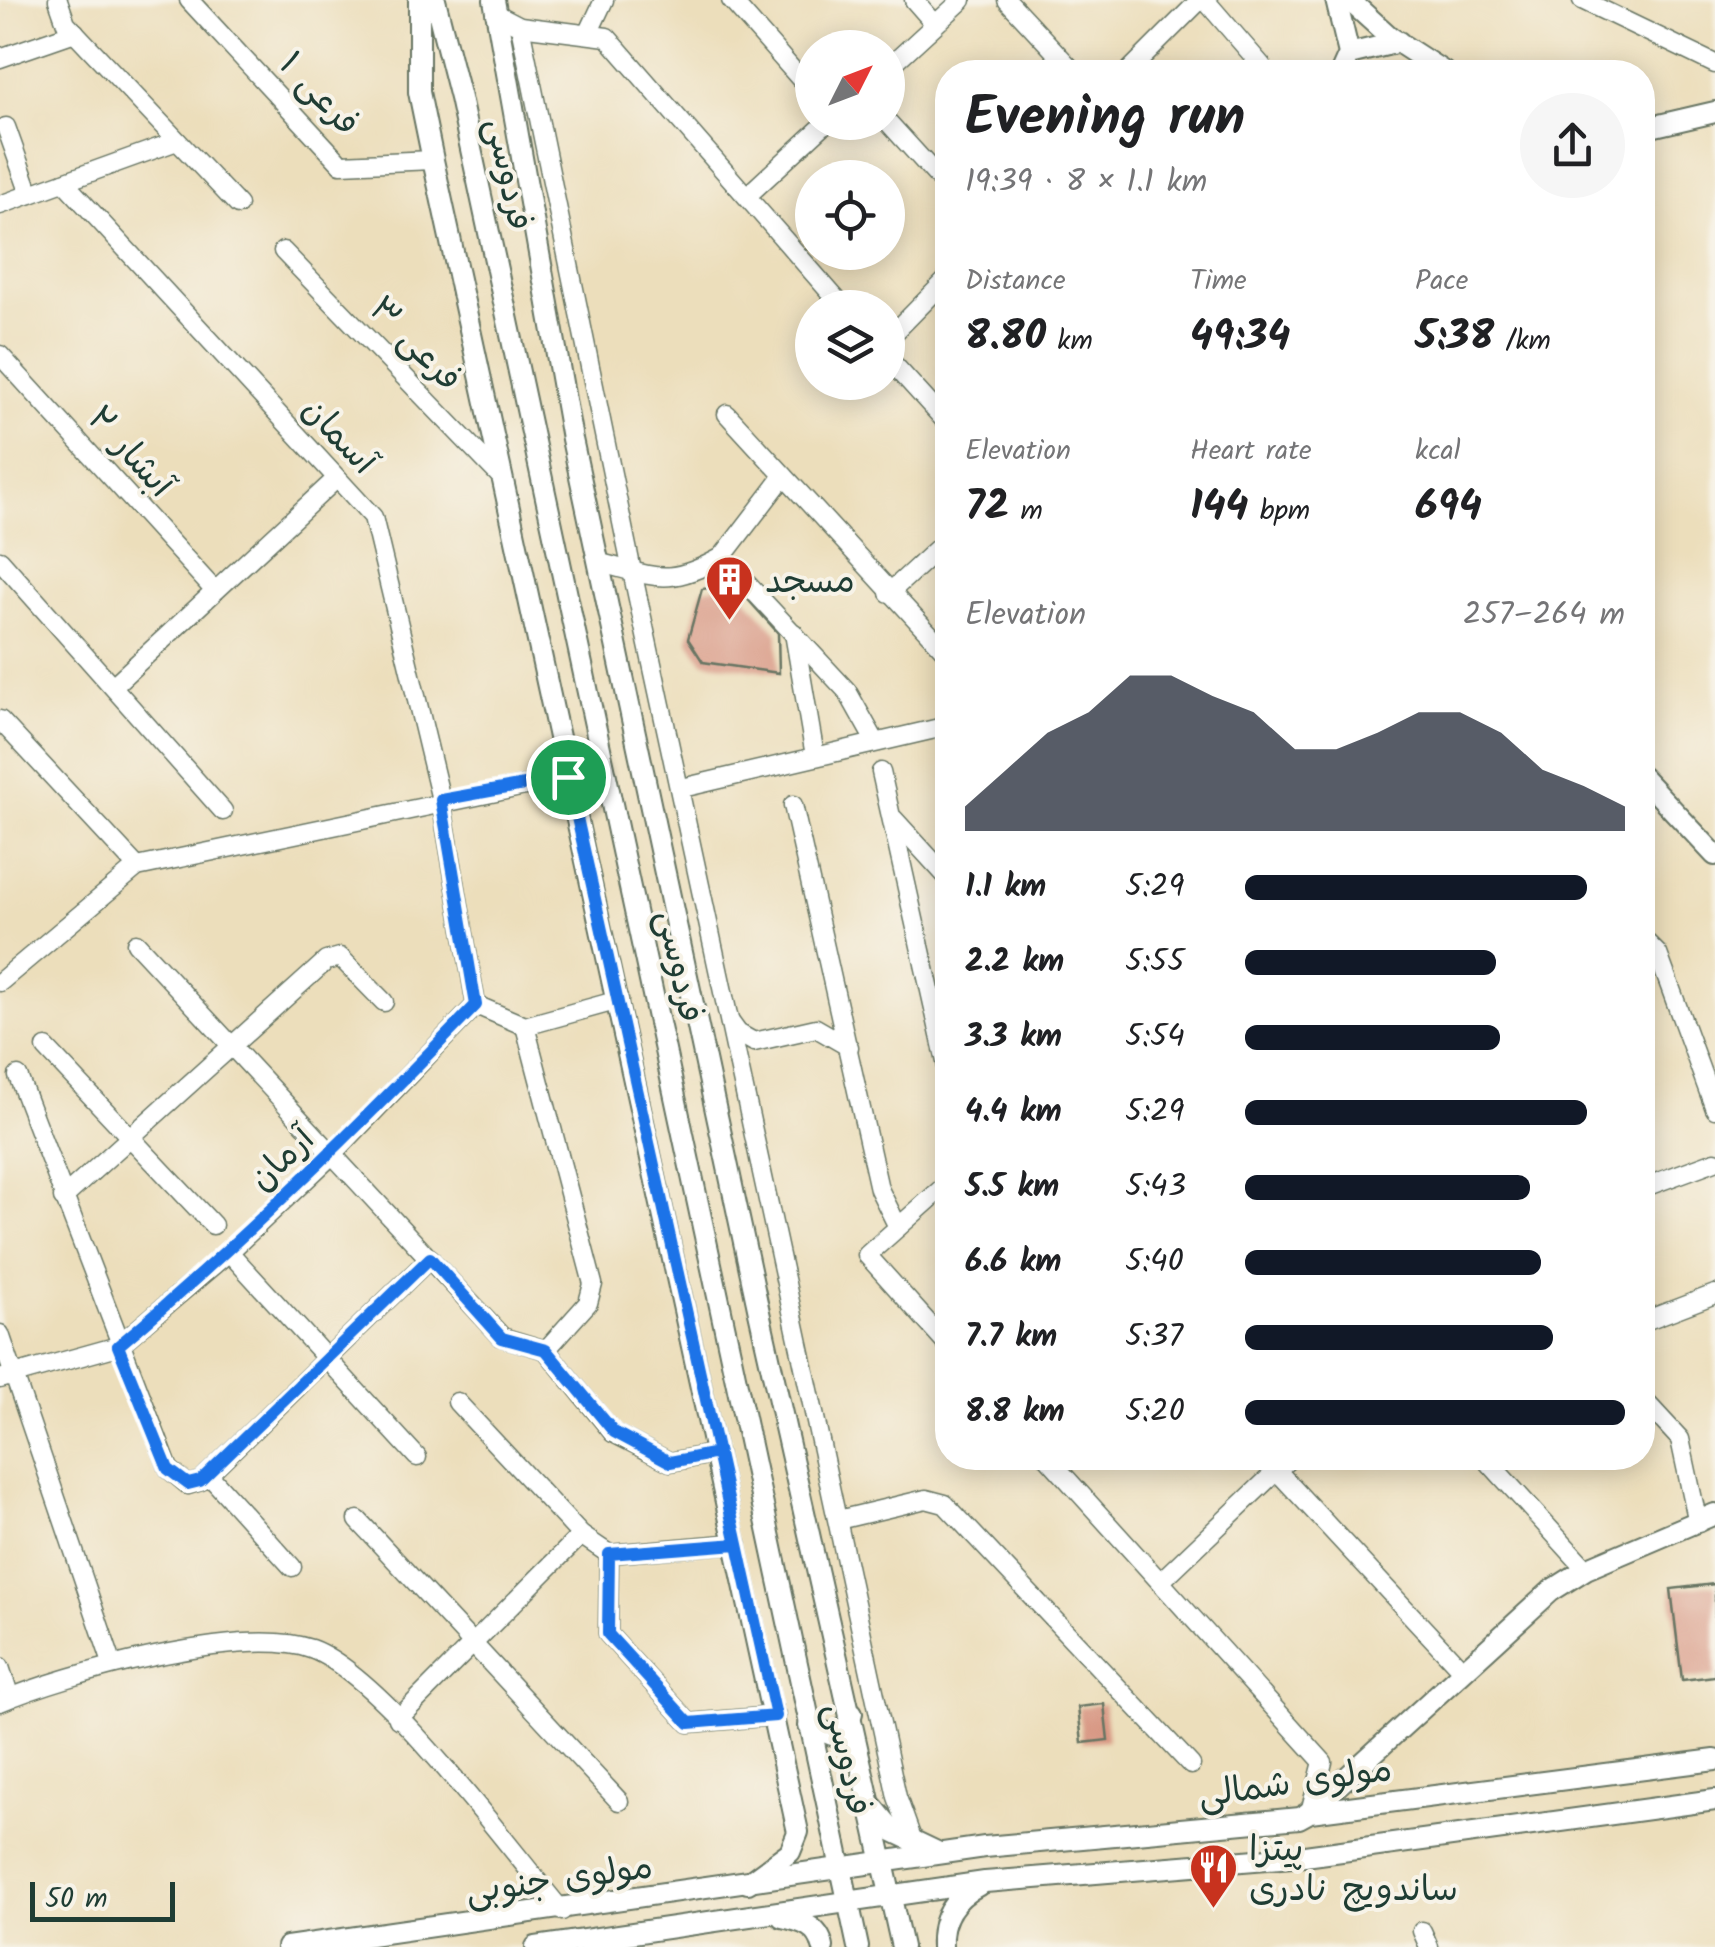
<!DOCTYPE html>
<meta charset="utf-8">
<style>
body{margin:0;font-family:Kalam,"Playpen Sans Arabic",sans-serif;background:#f6f6f6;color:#202124;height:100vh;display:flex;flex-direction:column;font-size:38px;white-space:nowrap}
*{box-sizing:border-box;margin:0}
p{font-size:32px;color:#757577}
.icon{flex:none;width:55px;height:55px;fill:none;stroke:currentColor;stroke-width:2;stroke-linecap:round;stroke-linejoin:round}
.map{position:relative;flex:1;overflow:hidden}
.sheet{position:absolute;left:935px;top:60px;width:720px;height:1410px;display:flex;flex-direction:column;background:#fff;border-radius:40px;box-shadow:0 5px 25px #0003}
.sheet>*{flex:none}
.needle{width:65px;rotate:48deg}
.buttons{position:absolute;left:795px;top:30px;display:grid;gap:20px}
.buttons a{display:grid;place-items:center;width:110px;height:110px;border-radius:50%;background:#fff;box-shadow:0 5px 25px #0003;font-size:50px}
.scale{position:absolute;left:30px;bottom:25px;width:145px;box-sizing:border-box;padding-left:10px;border:5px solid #1f3d34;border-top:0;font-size:28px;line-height:35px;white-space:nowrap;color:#1f3d34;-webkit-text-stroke:8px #f7f3e8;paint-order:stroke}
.pin{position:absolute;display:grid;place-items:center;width:85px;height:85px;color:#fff;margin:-42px;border:5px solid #fff;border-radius:50%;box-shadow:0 2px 10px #0007}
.round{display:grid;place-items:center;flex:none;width:105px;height:105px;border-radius:52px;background:#f6f6f6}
.headline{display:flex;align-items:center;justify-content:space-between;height:170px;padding:0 30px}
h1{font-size:55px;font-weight:600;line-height:75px}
.metrics{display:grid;grid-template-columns:repeat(3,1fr);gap:15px;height:170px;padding:10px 30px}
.metrics div{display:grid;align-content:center}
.metrics b{font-size:42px;font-weight:600}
.metrics small{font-size:28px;font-weight:400}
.metrics p{font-size:28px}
.chart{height:280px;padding:20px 30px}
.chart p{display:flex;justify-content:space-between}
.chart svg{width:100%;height:180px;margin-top:10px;fill:#111827;opacity:.7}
ul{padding:0 30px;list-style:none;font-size:32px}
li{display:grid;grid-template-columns:160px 120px 1fr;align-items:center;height:75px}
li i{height:25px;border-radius:12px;background:#111827}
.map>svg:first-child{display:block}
</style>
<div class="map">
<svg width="1715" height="1947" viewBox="0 0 1715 1947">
<rect width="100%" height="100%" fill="#f7f3e8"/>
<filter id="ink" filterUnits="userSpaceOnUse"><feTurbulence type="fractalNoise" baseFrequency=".01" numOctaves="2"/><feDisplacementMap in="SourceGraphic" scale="20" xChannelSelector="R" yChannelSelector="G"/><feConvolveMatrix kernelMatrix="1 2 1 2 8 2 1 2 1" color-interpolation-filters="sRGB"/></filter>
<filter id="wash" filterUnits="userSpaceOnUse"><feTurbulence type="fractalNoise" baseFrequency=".0048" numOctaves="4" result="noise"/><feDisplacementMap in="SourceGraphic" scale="40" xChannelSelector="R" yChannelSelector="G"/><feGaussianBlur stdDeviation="2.25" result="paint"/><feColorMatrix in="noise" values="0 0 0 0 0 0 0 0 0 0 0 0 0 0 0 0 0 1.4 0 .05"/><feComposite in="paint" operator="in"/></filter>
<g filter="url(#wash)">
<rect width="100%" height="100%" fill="#ecdebb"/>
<g id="blocks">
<g fill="#d89783">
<path d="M734,584L778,633L779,673L703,662L688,639L702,589Z"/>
<path d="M1715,1584V1676L1682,1680L1671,1589Z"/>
<path d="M1104,1704L1108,1740L1082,1743L1078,1707Z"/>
</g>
</g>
</g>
<g filter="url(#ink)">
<use href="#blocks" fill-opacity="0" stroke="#677563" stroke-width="2.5"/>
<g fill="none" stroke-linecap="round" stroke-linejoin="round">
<defs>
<g id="minor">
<path d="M58,0L66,23L238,205"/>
<path d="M189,0L341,164L433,160"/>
<path d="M731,0L812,92"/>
<path d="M914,0L935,24"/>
<path d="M1007,0L1074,72"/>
<path d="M1205,0L1262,66"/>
<path d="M1582,0L1715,64"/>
<path d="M495,13L520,26L607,37L844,308"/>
<path d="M520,26L632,571L897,1797L914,1844"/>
<path d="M588,34L604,0"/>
<path d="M0,58L75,32"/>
<path d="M888,68L962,0"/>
<path d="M1128,72L1200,0"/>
<path d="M888,122L948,188"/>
<path d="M6,127L30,194"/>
<path d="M64,182L373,517L441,800L476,1005"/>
<path d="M748,195L827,122"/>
<path d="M0,205L177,141"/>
<path d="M283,251L503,479"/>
<path d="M888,339L948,278"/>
<path d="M0,355L214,590"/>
<path d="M888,358L948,424"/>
<path d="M727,414L948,654"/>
<path d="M722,557L784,476"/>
<path d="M0,560L223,811"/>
<path d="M600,563C657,577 668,587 722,557L847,691L875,741"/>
<path d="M889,593L948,539"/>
<path d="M794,633L815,756"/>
<path d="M113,686L336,479"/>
<path d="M0,720L137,867"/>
<path d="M881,772L948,1071"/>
<path d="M682,788L948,726"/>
<path d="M793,805L879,1189L898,1227"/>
<path d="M894,819L948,878"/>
<path d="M1642,938L1658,954L1715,1109"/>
<path d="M136,943L502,1337L546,1350L613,1433L670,1462L717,1453"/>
<path d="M0,982L137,867L568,777"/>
<path d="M476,1005L525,1026L619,1000"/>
<path d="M730,1022L738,1033L754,1042L816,1028L849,1047"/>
<path d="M525,1026L593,1284L588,1303L546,1350"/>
<path d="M46,1048L213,1225"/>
<path d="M18,1076L169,1469L188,1485L201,1481L430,1258"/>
<path d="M948,1183L867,1255L948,1345"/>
<path d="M1642,1188L1715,1161"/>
<path d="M63,1198L326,961L340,957L384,1002"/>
<path d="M229,1252L417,1457"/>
<path d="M1642,1322L1715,1294"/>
<path d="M0,1334L112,1663"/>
<path d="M0,1379L118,1346L229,1252L334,1153L476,1005"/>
<path d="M1642,1398L1680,1439L1698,1523"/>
<path d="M457,1402L581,1535L609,1554L737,1543"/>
<path d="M1048,1458L1323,1762L1310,1812"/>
<path d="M1265,1458L1462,1670"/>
<path d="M1485,1458L1586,1569"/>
<path d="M208,1474L292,1567"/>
<path d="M358,1520L619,1801"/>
<path d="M838,1520L926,1499L945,1504L1191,1765"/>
<path d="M609,1554L608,1634L689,1723L776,1716"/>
<path d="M1160,1582L1290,1458"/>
<path d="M0,1667L10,1697"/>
<path d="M0,1702C65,1674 244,1625 311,1649C383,1675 508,1847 562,1911"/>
<path d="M398,1719L581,1535"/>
<path d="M1422,1931L1429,1947"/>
</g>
<g id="tertiary">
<path d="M419,0V92L433,160L798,1832L790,1852L748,1883"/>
<path d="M435,0L460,98L858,1947"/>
<path d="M494,0L572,439L759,1312L902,1947"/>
<path d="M1336,0L1349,54L1341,72"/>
<path d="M1349,0L1390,37L1444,72"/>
<path d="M1349,54L1399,42"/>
<path d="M1642,129L1715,112"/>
<path d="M1642,777L1715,855"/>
<path d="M809,1726L832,1735L847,1726L852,1713"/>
<path d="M873,1807L893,1831L937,1852"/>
<path d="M1310,1811L1551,1591L1586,1569L1715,1514"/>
<path d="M782,1917C801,1921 819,1926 823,1947"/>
<path d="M287,1947L985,1847L1299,1818L1310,1812L1715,1760"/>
<path d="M536,1947L985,1882L1305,1856L1715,1800"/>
<path d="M942,1947C940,1918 954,1898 979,1885"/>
</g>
</defs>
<use href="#minor" stroke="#677563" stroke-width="21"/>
<use href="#tertiary" stroke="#677563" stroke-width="24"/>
<use href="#minor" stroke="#fff" stroke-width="18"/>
<use href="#tertiary" stroke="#fff" stroke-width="20"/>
</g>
</g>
<g fill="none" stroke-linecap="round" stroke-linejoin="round" filter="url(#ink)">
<defs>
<path id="route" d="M568,777L441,800L476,1005C361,1124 245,1239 118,1346L168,1469L188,1484L200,1481L430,1258L502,1338L546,1350L614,1432L670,1462L717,1453L737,1544L609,1554L608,1634L689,1723L776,1716L568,777"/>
</defs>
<use href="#route" stroke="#fff" stroke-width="20"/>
<use href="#route" stroke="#1a73e8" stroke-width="12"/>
</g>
<defs>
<symbol id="building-pin" viewBox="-11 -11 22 30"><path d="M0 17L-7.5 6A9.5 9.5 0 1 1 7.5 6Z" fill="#c8321e" stroke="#f7f3e8"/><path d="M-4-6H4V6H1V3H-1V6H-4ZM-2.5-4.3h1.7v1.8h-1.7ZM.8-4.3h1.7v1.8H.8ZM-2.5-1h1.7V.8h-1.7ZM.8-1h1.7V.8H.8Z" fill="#fff"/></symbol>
<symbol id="restaurant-pin" viewBox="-11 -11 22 30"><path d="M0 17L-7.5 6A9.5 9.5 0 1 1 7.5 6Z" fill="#c8321e" stroke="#f7f3e8"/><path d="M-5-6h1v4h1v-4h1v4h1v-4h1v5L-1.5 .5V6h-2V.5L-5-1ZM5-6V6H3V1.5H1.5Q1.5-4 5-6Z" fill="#fff"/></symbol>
</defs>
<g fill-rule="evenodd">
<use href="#building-pin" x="702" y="552" width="55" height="75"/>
<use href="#restaurant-pin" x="1186" y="1840" width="55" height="75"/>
</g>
<g text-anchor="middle" stroke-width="8" stroke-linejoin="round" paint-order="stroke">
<g font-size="35" fill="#1f3d34" stroke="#f7f3e8">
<text transform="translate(320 93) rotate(47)" y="12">فرعی ۱</text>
<text transform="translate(510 174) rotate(78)" y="12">فردوسی</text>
<text transform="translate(416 343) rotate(46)" y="12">فرعی ۳</text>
<text transform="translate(340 435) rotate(47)" y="12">آسمان</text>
<text transform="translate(131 451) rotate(48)" y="12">آبشار ۲</text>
<text transform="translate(681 966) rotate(78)" y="12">فردوسی</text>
<text transform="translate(281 1158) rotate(-44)" y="12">آرمان</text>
<text transform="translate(849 1759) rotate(78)" y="12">فردوسی</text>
<text transform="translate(1295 1781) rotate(-8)" y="12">مولوی شمالی</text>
<text transform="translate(559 1878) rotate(-8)" y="12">مولوی جنوبی</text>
</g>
<g font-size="35" fill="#1f3d34" stroke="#f7f3e8" text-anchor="start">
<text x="765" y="592">مسجد</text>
<text x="1249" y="1860">پیتزا<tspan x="1249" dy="40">ساندویچ نادری</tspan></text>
</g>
</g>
</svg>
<div class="buttons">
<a><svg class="needle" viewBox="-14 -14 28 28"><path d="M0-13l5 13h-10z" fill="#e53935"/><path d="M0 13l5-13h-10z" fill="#757577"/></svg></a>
<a><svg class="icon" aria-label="locate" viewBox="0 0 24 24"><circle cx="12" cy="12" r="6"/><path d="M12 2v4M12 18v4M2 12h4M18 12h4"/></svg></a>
<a><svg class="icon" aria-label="layers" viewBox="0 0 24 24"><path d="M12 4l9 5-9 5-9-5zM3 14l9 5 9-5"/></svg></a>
</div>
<div class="scale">50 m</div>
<div class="pin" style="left:568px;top:777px;background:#1e9e55"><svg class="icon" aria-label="arrive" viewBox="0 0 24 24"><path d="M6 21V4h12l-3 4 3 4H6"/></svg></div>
<section class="sheet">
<div class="headline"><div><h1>Evening run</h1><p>19:39 · 8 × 1.1 km</p></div><a class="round"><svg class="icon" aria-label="share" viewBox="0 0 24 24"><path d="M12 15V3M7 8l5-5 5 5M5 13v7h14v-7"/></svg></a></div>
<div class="metrics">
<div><p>Distance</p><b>8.80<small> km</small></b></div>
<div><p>Time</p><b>49:34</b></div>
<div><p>Pace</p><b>5:38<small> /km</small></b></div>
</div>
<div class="metrics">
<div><p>Elevation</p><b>72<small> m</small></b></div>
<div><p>Heart rate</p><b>144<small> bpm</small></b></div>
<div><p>kcal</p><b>694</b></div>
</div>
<div class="chart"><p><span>Elevation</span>257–264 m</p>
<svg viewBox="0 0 160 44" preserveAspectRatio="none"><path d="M0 44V38L10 29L20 20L30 15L40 6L50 6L60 11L70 15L80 24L90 24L100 20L110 15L120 15L130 20L140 29L150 33L160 38V44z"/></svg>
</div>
<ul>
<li><b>1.1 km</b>5:29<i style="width:90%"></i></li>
<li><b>2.2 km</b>5:55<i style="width:66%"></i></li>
<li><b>3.3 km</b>5:54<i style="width:67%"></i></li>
<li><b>4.4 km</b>5:29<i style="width:90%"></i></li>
<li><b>5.5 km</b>5:43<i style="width:75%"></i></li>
<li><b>6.6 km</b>5:40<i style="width:78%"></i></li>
<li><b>7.7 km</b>5:37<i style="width:81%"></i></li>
<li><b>8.8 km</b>5:20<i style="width:100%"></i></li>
</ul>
</section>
</div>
